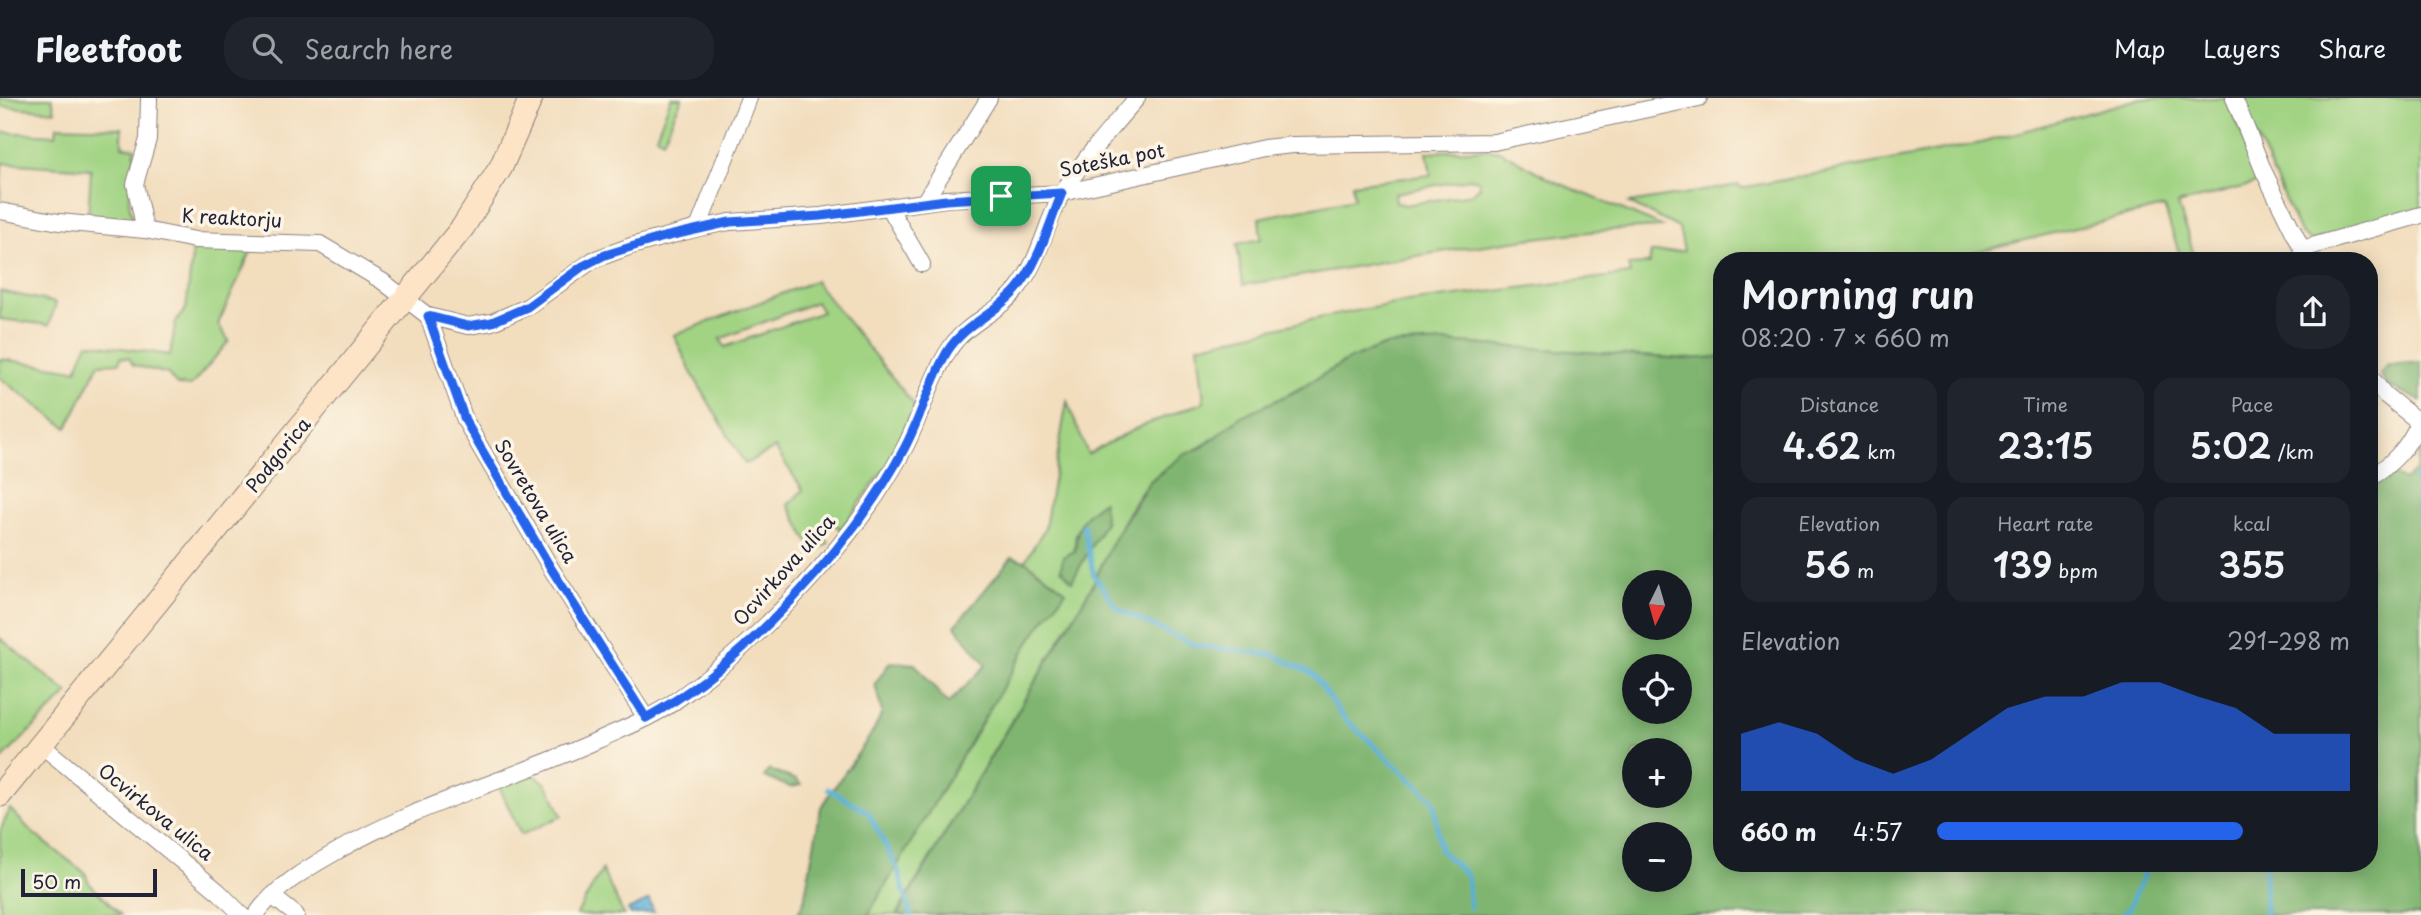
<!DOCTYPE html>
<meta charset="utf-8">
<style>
body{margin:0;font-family:"Playpen Sans",sans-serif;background:#20242c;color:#f1f3f6;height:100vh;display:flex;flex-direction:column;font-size:26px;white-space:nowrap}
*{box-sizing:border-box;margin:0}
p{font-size:23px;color:#9ea1a6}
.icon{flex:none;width:38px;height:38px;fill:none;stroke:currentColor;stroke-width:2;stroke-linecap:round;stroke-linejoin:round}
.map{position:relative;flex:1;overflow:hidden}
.sheet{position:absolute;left:1713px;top:154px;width:665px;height:620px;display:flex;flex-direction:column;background:#171b24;border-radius:28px;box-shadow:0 4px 18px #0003}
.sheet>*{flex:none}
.needle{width:46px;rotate:185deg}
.tools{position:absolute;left:1622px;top:472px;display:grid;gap:14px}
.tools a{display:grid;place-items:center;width:70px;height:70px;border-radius:50%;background:#171b24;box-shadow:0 4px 18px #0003;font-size:35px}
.scale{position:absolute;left:21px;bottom:18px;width:136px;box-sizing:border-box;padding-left:7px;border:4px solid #22223b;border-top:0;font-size:19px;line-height:24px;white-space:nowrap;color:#22223b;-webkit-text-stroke:5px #fcf5e5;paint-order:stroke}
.pin{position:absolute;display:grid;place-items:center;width:60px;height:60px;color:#fff;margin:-30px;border-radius:14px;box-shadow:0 4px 10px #0006}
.round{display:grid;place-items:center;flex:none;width:74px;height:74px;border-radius:28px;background:#20242c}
.summary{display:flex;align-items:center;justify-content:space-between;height:119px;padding:0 28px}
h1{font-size:38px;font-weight:600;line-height:52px}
.figures{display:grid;grid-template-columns:repeat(3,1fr);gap:10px;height:119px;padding:7px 28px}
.figures div{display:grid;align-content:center;border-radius:18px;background:#20242c;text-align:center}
.figures b{font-size:35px;font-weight:600}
.figures small{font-size:19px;font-weight:400}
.figures p{font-size:19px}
.chart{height:196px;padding:14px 28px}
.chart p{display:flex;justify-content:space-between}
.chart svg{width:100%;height:126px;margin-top:7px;fill:#2563eb;opacity:.7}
ul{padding:0 28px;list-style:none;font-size:23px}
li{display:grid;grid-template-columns:112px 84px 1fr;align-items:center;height:52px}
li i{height:18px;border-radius:9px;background:#2563eb}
header{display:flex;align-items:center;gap:42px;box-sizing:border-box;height:98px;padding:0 35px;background:#171b24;border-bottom:2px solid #363941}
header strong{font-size:33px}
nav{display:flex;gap:38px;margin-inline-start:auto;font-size:24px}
.search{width:490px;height:63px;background:#20242c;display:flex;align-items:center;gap:18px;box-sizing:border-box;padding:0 24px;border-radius:28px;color:#9ea1a6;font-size:26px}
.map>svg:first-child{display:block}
</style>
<header>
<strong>Fleetfoot</strong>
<div class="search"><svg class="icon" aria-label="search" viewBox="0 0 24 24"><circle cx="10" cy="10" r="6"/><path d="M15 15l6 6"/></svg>Search here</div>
<nav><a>Map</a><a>Layers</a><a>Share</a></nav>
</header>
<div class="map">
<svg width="2421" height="817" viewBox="0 0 2421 817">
<rect width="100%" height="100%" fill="#fcf5e5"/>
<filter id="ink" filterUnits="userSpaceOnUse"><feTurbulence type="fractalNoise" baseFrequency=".0143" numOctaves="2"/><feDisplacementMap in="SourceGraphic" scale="14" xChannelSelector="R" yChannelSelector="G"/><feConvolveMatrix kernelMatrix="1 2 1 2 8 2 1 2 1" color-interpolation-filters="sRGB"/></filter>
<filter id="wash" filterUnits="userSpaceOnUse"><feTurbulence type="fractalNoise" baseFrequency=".00686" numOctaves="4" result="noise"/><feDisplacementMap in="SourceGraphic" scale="28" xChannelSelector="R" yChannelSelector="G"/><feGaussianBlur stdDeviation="1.57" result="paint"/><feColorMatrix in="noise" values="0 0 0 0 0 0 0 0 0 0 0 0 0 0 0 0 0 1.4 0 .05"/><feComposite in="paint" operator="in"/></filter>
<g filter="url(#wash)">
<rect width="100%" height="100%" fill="#f2ddbd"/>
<g fill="#a1d383" stroke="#627a5f" stroke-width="2" fill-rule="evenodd">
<path d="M0,0H52L55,13L0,8Z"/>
<path d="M671,0H682L663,42L656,38Z"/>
<path d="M2141,0H2227L2262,84L2178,106L2196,163H2182L2164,109L1936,163H1722V259L1685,261L1444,244L1350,261L1221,335C1198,353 1170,362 1150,384C1127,408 1106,457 1092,488L896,817H868L1034,536L1066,493L1025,463L1045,430L1067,303L1088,356L1139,329L1204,304L1198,248L1319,220L1399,205L1630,176L1628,167L1649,166L1651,155L1684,153L1679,130L1629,105L1739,87L1741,90L1981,45ZM1105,424L1072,482L1076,435Z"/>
<path d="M2239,0H2421V115L2310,143L2300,135Z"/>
<path d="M57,28L122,30V48L135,50L129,105L133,122L88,119L91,71L2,65L0,101V34L56,37Z"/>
<path d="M1487,51L1500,53L1554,83L1664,129C1523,134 1382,166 1243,187L1237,146L1261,141L1259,120L1354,101L1352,86L1431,77L1427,54ZM1469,81L1479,83L1480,89L1472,96L1405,107L1396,104L1395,95Z"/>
<path d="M193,149L252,151L218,226L229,243L191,288L177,287L168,276L133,267L129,260L121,259L119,265L99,266L67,330L0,280V261L76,272L88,245L170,257L176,223L186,211Z"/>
<path d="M815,183L915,308L892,360L841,431L831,424L822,436L829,445L814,454L788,407L803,392L775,350L745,366L691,274L674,237ZM816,204L822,214L725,249L720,241Z"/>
<path d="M0,193L56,205L49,227L0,221Z"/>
<path d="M0,540L68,595L0,663Z"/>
<path d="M527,676C549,678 553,700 562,718L521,737L498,686Z"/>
<path d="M10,711L33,735L85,775L89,785L121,817H0V733Z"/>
<path d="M602,772L624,817H577V816Z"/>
</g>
<g fill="#80b571" stroke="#516c56" stroke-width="2" fill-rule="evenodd">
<path d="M1444,244L1684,261L1722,259V765H2370V389L2391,374L2404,382L2416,372L2421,339V817H897L1092,488L1112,444L1149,384L1183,357L1203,349L1241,318L1294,294L1350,261L1386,247ZM1634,485H1680V530H1634ZM1634,569H1680V614H1634ZM1634,653H1680V698H1634ZM1634,737H1680V782H1634Z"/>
<path d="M2421,264V303L2386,287L2380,276L2388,267Z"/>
<path d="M1103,403L1105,424L1072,483L1061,471L1063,459L1075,453C1077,426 1081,419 1103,403Z"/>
<path d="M1012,459L1025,463L1066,493L1034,536L868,817H797L804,803L821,709L874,632L882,615L875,586L890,564L915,566L948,606L986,567L955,528Z"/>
<path d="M769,672L797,682L801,687L790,689L764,679Z"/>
</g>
<path fill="#59afd5" stroke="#3e6888" stroke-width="2" d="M649,802L654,814L631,817L628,812Z"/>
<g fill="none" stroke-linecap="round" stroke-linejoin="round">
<g stroke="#59afd5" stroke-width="5">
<path d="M2415,379L2421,430"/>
<path d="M1083,427L1094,477L1118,511L1194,547L1274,557L1313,576L1342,618L1434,703L1440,752L1467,777L1470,809"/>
<path d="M828,691L868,714L898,772L911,817"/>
<path d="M2122,817L2129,810L2149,765"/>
<path d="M2265,817V765"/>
</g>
</g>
</g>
<g filter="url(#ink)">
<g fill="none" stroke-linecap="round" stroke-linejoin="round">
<defs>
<g id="street">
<path d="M2234,0L2264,74L2308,163"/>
<path d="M924,104L989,0"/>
<path d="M889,109L922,166"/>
<path d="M0,113L59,124L145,132L195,142L320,146L382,183L428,218L465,322L479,347L552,472L646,620"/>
<path d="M698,130L749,0"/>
<path d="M145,132L135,86L148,41L149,0"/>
<path d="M2302,151L2421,117"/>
<path d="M428,218L468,228L492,224L527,209L593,162L631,148L698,130L730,124L821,118L946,101L1062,95L1264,50L1293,47L1494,44L1699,0"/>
<path d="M2370,278L2385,297L2419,324C2408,351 2393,364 2370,381"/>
<path d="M40,646L219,794L242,817"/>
<path d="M272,798L296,817"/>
<path d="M256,817C274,790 306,771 334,755C417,706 511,682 598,642C622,631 649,621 671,606C756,547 858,441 905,349C921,318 930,281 949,252C965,225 999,215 1018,190C1040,162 1046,124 1063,94C1084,60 1111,30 1137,0"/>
</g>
<path id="secondary" d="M0,697L463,129L501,69L531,0"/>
</defs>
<use href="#street" stroke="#8a807c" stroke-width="18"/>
<use href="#secondary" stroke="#8a807c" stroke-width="25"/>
<use href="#street" stroke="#fff" stroke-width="16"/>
<use href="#secondary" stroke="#fee4c6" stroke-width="23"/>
</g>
</g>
<g fill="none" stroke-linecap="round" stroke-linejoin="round" filter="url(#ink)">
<defs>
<path id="route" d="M1062,95C1049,126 1039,165 1017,191C997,215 963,227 947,254C929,285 921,320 904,351C852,448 743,567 646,620L552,472L479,347L465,322L428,218L468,228L492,224L527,209L583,168L605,157L660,140L730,124L821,118L946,102Z"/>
</defs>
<use href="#route" stroke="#fff" stroke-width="14"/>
<use href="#route" stroke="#2563eb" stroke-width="9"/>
</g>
<g text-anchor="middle" stroke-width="7" stroke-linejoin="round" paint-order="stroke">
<g font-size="19" fill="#22223b" stroke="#fcf5e5">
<text transform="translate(1112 62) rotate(-11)" y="7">Soteška pot</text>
<text transform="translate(232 120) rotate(3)" y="7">K reaktorju</text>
<text transform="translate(278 357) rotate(-51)" y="7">Podgorica</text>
<text transform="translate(536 403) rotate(59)" y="7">Sovretova ulica</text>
<text transform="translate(784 472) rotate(-48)" y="7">Ocvirkova ulica</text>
<text transform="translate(156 714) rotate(39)" y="7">Ocvirkova ulica</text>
</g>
</g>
</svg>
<div class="tools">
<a><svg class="needle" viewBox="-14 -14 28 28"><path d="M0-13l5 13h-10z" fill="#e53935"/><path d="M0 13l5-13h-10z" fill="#9ea1a6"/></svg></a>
<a><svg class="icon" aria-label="locate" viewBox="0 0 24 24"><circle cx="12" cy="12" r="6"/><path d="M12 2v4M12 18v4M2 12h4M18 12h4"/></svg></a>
<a>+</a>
<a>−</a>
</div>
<div class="scale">50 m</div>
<div class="pin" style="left:1001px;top:98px;background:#1e9e55"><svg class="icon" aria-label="arrive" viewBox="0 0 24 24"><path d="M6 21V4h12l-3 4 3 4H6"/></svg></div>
<section class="sheet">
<div class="summary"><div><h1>Morning run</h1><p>08:20 · 7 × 660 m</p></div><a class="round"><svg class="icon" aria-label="share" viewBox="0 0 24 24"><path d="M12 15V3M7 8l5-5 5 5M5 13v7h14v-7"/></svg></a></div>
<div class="figures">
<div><p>Distance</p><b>4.62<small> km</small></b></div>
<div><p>Time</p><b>23:15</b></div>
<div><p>Pace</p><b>5:02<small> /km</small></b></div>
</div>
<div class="figures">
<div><p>Elevation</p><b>56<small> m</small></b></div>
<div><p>Heart rate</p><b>139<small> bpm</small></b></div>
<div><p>kcal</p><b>355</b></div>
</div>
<div class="chart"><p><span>Elevation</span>291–298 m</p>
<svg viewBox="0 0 160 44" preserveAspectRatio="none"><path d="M0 44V24L10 20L20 24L30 33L40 38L50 33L60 24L70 15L80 11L90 11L100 6L110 6L120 11L130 15L140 24L150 24L160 24V44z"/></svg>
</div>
<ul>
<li><b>660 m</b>4:57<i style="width:74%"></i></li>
</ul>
</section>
</div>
